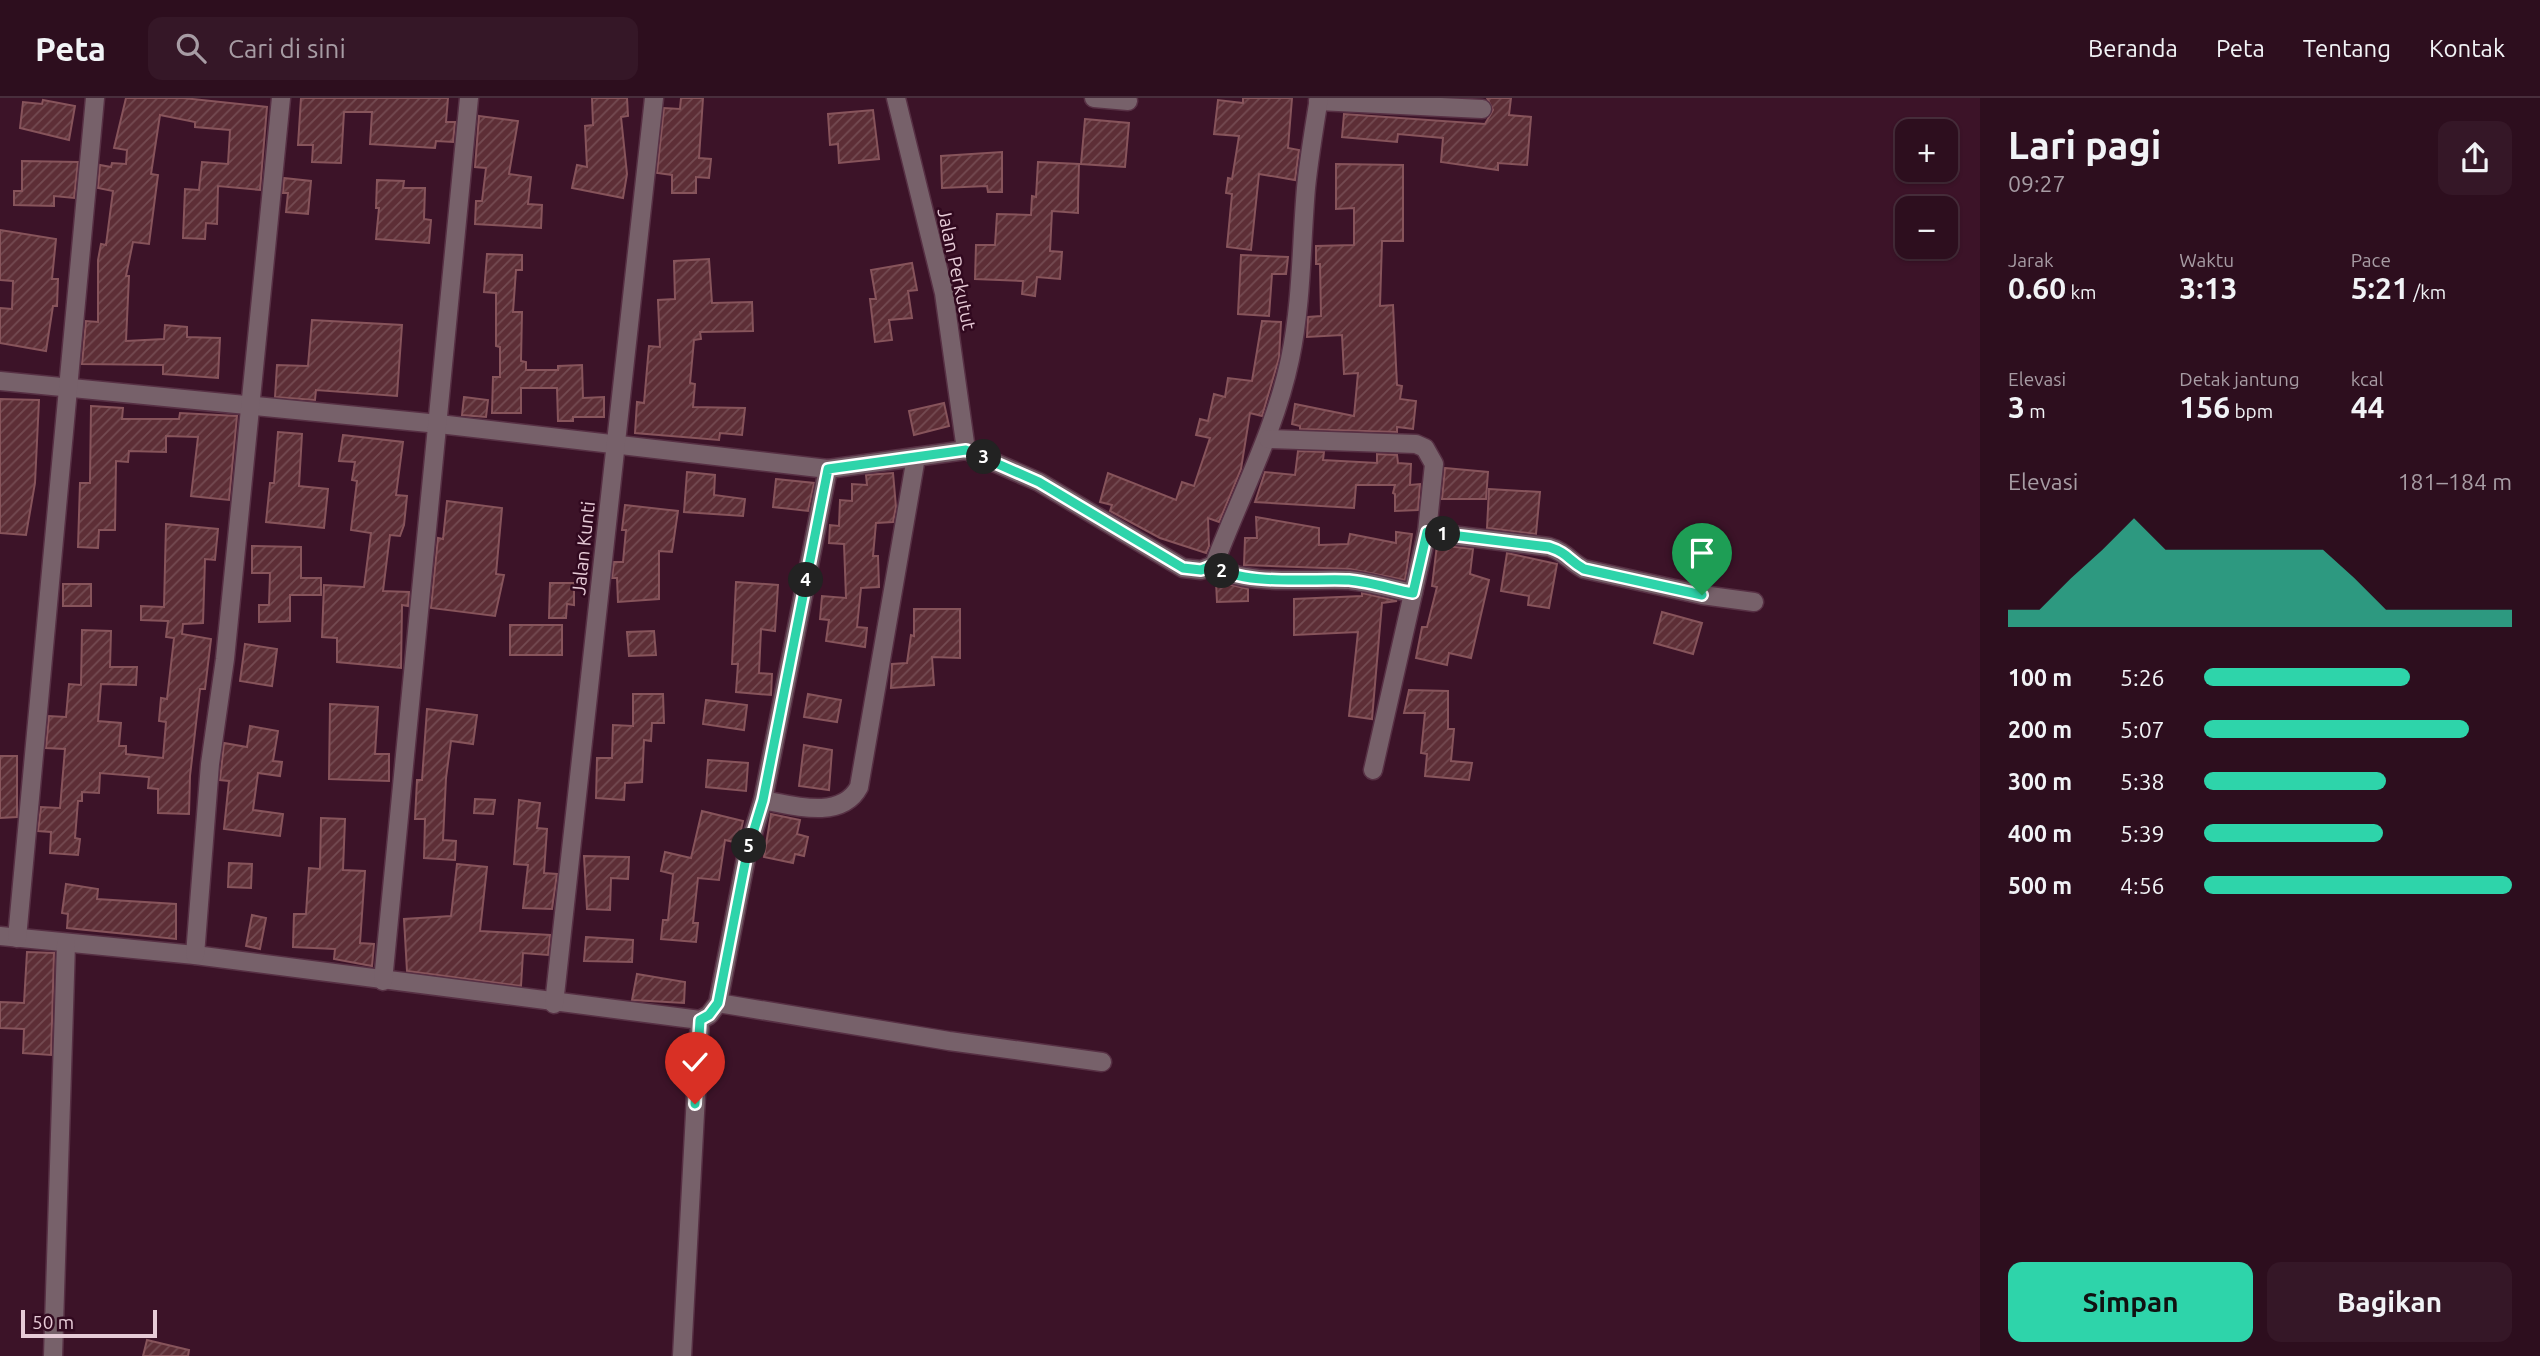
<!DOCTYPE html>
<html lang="id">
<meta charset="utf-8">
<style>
body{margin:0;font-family:Ubuntu,sans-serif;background:#351727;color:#f1f3f6;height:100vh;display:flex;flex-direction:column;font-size:26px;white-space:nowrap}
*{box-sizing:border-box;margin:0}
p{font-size:23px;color:#a79ca4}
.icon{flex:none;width:38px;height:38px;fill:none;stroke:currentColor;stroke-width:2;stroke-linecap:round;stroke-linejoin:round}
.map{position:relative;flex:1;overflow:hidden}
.sheet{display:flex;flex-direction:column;background:#2d0e1e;width:560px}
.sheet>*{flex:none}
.tools{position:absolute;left:1895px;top:21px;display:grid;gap:14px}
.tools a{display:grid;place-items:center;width:63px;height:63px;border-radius:14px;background:#2d0e1e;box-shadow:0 2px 5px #0004,0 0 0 2px #482e3c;font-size:35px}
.scale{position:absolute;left:21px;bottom:18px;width:136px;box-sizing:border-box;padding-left:7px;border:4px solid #e7cbd7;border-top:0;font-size:19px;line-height:24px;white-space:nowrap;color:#e7cbd7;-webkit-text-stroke:5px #31091f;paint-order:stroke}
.pin{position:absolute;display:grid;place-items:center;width:60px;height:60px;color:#fff;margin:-72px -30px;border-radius:50% 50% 50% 0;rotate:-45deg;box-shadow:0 0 7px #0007}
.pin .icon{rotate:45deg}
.km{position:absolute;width:35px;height:35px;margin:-18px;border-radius:50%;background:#222;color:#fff;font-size:19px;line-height:35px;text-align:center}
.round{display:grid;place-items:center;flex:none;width:74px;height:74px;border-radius:14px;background:#351727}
.headline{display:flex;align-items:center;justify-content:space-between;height:119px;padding:0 28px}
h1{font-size:38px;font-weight:600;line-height:52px}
.stats{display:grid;grid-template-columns:repeat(3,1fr);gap:10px;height:119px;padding:7px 28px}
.stats div{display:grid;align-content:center}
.stats b{font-size:30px;font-weight:600}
.stats small{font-size:19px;font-weight:400}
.stats p{font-size:19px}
.chart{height:196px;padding:14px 28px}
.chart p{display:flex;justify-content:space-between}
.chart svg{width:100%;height:126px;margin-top:7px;fill:#2ed4aa;opacity:.7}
.cta{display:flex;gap:14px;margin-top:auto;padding:14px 28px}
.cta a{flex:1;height:80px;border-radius:14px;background:#2ed4aa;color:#111;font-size:28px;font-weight:600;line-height:80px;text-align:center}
.cta a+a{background:#351727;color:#f1f3f6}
ul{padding:0 28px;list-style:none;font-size:23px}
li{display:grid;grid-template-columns:112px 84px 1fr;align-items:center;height:52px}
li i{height:18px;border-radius:9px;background:#2ed4aa}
header{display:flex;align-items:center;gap:42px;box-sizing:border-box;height:98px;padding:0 35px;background:#2d0e1e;border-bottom:2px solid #482e3c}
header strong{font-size:33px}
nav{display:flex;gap:38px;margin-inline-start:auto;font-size:24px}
.search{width:490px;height:63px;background:#351727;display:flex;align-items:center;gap:18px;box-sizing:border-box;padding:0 24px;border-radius:14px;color:#a79ca4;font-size:26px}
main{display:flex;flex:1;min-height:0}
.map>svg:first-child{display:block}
</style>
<header>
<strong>Peta</strong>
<div class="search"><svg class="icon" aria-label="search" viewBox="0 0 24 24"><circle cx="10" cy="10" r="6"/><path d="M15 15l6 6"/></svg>Cari di sini</div>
<nav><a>Beranda</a><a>Peta</a><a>Tentang</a><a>Kontak</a></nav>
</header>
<main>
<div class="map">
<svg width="1980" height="1258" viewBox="0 0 1980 1258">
<defs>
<pattern id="building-hatch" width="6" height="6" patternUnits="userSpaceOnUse" patternTransform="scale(1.75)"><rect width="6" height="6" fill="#5d2e36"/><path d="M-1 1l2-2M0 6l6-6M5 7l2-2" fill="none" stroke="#744b52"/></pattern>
</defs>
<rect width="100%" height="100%" fill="#3c1328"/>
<g fill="url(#building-hatch)" stroke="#87545b" stroke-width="2">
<path d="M126,0H183L267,9L260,92L218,88L217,126L206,125L205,141L183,140L185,91L199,92L202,64L228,66L230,32L195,29V24L160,17L151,76L158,77L149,146L133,144L126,178H129L126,243L164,241L165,227L187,229V239L220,240L218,280L163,276V267L82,266L86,223L98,224V162L101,146L106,147L113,93L98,90L100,67L111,69L112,65L126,66L127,52L114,50Z"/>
<path d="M301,0H448L446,24H455L453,44L436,43L435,50L370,46L372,14H344L341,65L312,64L313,47H298Z"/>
<path d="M592,0H627L628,18L621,19L627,76L623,100L572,90L577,67L587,69L585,28L593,27Z"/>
<path d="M681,0H703L699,60L711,61L709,80L696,79V95H672V77L657,75L664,10L680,11Z"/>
<path d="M1243,0H1292L1288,50L1299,52L1295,82L1259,76L1251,152L1227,149L1232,96L1226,95L1228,80L1232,81L1239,38L1214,36L1218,2L1243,5Z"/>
<path d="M1487,0H1511L1509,17L1531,19L1527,67L1498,65V72L1441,64L1443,40L1398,36L1397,44L1342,39L1344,16L1485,26L1493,12Z"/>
<path d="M43,2L75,8L69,42L20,30L23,4L42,6Z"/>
<path d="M873,12L879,61L839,65L838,46L830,47L828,16Z"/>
<path d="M479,18L518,23L509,76L531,79L528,106L542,107L541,130L475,126L476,103H482L486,70L475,69Z"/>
<path d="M1085,21L1129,25L1125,69L1081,66Z"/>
<path d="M1002,54V94H988L987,88L942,90L941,58Z"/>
<path d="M22,63L78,64L74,100L54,98V108L14,107V93H22Z"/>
<path d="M1038,64L1079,66L1078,101V115L1052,113L1050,153L1062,154L1060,181L1037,179L1035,198L1022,196L1023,183L975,181L976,147H995L997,116L1031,117L1032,98L1036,99Z"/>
<path d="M1336,66L1403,67V143H1382L1380,208L1393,207L1397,287L1402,288L1400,301L1416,303L1413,331L1397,329V334L1300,331V328L1292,326L1295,306L1354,318L1358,275L1344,276L1342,237L1307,239L1308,219L1321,218L1320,166H1316V148L1354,147V110L1336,111Z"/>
<path d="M284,80L311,83L308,116L286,114L288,95H283Z"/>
<path d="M377,82L404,83L403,90H425L424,121L431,122L429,145L376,141L379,110H376Z"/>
<path d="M0,132L56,141L52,181H58L57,208H53L46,253L0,245V210L12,211L13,183L0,182Z"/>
<path d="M487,156L522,157V172H516L513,214H522L521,263L526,264V272H558V268L582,267L583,300L604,299V319H573V323H558L557,290H521V315H492L493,279H500V249L496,248V195L484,194Z"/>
<path d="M1241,157L1288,159L1286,176H1272L1269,218L1238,216Z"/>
<path d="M709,161L712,205L752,204L753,233L700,234L701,241L694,242L690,285L695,286L693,309L745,310L742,337L720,335L719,342L635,335L637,304L644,305L649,248L660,249L658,202L675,201L674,163Z"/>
<path d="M912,165L917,192L908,193L912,220L889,222L892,242L875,244L870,201H876L871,172Z"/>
<path d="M312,222L402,227L397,298L316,292L315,302L275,299L277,267L308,268Z"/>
<path d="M1262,223L1281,224L1279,260L1262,318L1250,315L1241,371L1219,424L1208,420L1209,448L1206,455L1160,440L1110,413L1112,407L1100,404L1108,375L1176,402L1182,384L1194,388L1210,340L1196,337L1200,321L1208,323L1214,296L1225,299L1228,280L1252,283Z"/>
<path d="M464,299L488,302L486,319L462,317Z"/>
<path d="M0,301L39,302L35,385L26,437L0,435Z"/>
<path d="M944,305L949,328L914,337L909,313Z"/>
<path d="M91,308L123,310L122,321H179L180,315L237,318L229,402L191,398L198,339L166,338V354L129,353L128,364L116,363L115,432H99L98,450L78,449L80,385H90Z"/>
<path d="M278,334L302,336L299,388L328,391L324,430L266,424L270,385H274Z"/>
<path d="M343,337L403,344L396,397L407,398L404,427L400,438L390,437L383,493L409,494L408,508L402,507L401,570L337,564V540L322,539L324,487L364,489L371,435L351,432L357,383L352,382L355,364L339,363Z"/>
<path d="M1298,353L1324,354L1323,362L1377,365V356L1397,357L1398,365L1411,366L1410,387L1420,386L1418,412L1395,413V396L1393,395L1395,387H1356L1354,410L1255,404L1265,374L1295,377Z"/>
<path d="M1445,370L1488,374L1486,401H1442Z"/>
<path d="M687,374L715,377L714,397L745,401L743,418L684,414Z"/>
<path d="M893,375L896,409L893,424L876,425L873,458H878L879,489L861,490L857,529L867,530L865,549L826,543L829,522L820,521L822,498L846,500L844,446L829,445L830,427L839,428L840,402L852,403V386L867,387L866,377Z"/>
<path d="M776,381L814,385L808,413L773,409Z"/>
<path d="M1489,391L1540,394L1536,436L1487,430Z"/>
<path d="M447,403L502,410L496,476L504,477L495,518L431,510L438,440L443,441Z"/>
<path d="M625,407L678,413L672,454L659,453V501L618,504L617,480H612L614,464H623L626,432H622Z"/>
<path d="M1256,419L1319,430V447L1348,446L1350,436L1396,445V434L1412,436L1405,482L1350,471L1244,467L1245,440H1257Z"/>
<path d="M166,426L218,431L215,462L205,461L203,525L183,526L182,536L211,541L205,591H200L190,678L189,716L158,715V691L148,690L149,679L100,675L99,695L82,694V703H78L75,740L80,741L78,757L50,755L51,734L38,733L41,709L60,710L65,651L46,650L49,618L66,619L69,586L81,587L82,532L111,533L110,569H137L136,587L101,586L98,623L121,625L119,648H126V656L163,660L166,624L159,623L161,600L167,601L174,540L166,539L168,523L141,522V508L164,509Z"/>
<path d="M1437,447L1473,451L1470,476L1489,482L1471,560L1449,555L1447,567L1416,560L1422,529H1427L1437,489L1432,488Z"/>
<path d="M252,448L301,449V480H321V497H290V523L259,524V507H269L270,475H252Z"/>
<path d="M1507,455L1557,466L1549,510L1528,507L1529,498L1501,493Z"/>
<path d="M1216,483L1248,491V503L1217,504Z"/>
<path d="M736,484L778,487L775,533L761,531L759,575L772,576L771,597L736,594L738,566H732Z"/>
<path d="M550,485H574V507L567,506L566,520H549Z"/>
<rect x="63" y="486" width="28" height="22"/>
<path d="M1362,495L1397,503L1382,505L1372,621L1349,618L1358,534L1294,537V501L1362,498Z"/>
<path d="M914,511H960V560L932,559L934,587L891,590L892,566L907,565L911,537L914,538Z"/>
<path d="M1662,514L1702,525L1693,556L1654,545Z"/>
<rect x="510" y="527" width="52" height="30"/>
<path d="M654,533L656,557L629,558L627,534Z"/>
<path d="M245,546L277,551L272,588L240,583Z"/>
<path d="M1409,592L1448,593V631H1454L1451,663L1472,665L1469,682L1425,678L1427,656L1421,655L1425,615H1404Z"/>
<path d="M633,596H663L664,625H652L651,643L644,642L642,684L625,685L624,702L596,700L597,660H612L613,627L633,628Z"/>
<path d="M808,596L841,602L837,624L804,619Z"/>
<path d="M706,602L747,607L744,632L703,626Z"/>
<path d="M330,606L378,609L375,656H389V683L329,681Z"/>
<path d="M427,611L477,617L473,646L451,643L446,680L443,742L456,743L455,762L424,760L425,721H415L417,682H422Z"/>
<path d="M250,628L278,633L273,663L282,664L280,678L258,675L253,712L283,716L280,738L224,731L229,683L220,682L224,645L247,649Z"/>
<path d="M804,647L832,652L829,692L799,688Z"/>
<path d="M0,658H17V719L0,720Z"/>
<path d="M708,662L748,665L746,693L706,689Z"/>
<path d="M475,701L495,702L493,716L474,715Z"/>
<path d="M519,702L540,705L537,730L547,731L544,775L557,776L552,811L523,810L528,767L514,766Z"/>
<path d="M702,713L743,723L738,745L725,742L719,782L698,780L693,825H698L696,844L661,841L663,822H668L673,776L661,773L665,754L691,760Z"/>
<path d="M771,716L800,722L797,736L808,739L804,758L795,756L793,765L764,759Z"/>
<path d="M321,720L345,721L343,772L365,773L360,845L374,846L372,868L334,861L335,851L293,849L294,816H306L309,770L320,771Z"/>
<path d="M584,758L629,759L628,781L611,780L610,812L587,811Z"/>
<path d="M229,765L252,766L251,790L228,789Z"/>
<path d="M457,766L487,769L480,833L550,837L548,857L523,855L521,888L407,873L404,821L451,818Z"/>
<path d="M66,786L98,791L97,801L176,806V841L67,830L68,816L62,815Z"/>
<path d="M252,817L266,820L260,851L246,848Z"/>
<path d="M586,839L633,842L632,864L584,863Z"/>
<path d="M27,854L54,855L51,957L23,955L24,931L0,930V904L24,905Z"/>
<path d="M637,876L685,884L684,905L632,902Z"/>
<path d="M147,1242L189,1252L188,1258H143Z"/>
</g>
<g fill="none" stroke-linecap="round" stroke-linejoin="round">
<defs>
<g id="minor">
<path d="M896,0L944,195L966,352"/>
<path d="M1094,0L1128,3"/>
<path d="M1318,3L1482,11"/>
<path d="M0,283L439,326L828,371L966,352L1039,384L1183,470L1201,472L1214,467C1240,398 1275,333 1290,261C1302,204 1301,148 1306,90C1309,60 1314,30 1319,0"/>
<path d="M1268,341L1416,346L1425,350L1434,366L1427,434L1373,672"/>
<path d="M1427,434L1549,449C1566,454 1569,463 1584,471L1702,497L1754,504"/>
<path d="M1214,467C1241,489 1313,480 1349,482C1370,484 1392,491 1413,495"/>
<path d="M763,702C791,707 841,723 859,689L916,359"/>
<path d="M0,838L195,857L700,922L709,917L718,905L747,755L763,702L828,371"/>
<path d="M17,840L95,0"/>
<path d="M195,857L210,666L225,561L281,0"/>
<path d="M383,883L469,0"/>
<path d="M718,905L949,943L1102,964"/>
<path d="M554,906L654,0"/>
<path d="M53,1258L66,846"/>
<path d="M682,1258L700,922"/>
</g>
</defs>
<use href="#minor" stroke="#573044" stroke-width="21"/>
<use href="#minor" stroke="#77616a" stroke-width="18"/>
</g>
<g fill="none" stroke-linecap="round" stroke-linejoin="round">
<defs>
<path id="route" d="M695,1006L700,922L709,917L718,905L747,755L763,702L828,371L966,352L1039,384L1183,470L1201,472L1214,467C1241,489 1313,480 1349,482C1370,484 1392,491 1413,495L1427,434L1549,449C1568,455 1568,462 1584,471L1702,497"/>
</defs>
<use href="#route" stroke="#fff" stroke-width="14"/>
<use href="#route" stroke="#2ed4aa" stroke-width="9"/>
</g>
<g text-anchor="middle" stroke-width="5" stroke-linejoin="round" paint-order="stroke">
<g font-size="19" fill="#e7cbd7" stroke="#31091f">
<text transform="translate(957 171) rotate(78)" y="7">Jalan Perkutut</text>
<text transform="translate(583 450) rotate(-84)" y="7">Jalan Kunti</text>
</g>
</g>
</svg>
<div class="tools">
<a>+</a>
<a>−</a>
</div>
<div class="scale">50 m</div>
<div class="pin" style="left:1702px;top:497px;background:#1e9e55"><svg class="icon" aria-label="arrive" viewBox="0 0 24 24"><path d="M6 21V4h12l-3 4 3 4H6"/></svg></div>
<div class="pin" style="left:695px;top:1006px;background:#d93025"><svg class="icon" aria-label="check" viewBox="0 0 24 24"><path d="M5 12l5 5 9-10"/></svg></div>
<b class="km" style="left:1443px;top:436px">1</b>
<b class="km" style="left:1222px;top:473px">2</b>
<b class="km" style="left:984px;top:359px">3</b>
<b class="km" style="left:806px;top:482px">4</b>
<b class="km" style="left:749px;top:748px">5</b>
</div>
<section class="sheet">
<div class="headline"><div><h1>Lari pagi</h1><p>09:27</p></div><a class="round"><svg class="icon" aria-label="share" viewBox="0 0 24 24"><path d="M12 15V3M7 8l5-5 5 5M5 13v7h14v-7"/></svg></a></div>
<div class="stats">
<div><p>Jarak</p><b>0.60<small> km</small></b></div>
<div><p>Waktu</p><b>3:13</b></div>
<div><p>Pace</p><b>5:21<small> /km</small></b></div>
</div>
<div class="stats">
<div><p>Elevasi</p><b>3<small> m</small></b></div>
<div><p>Detak jantung</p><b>156<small> bpm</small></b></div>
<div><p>kcal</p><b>44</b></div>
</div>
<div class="chart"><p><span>Elevasi</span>181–184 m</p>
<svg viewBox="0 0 160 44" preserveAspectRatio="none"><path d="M0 44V38L10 38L20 27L30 17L40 6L50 17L60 17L70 17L80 17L90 17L100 17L110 27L120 38L130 38L140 38L150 38L160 38V44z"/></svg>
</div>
<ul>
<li><b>100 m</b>5:26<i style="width:67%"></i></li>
<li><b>200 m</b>5:07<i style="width:86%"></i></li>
<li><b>300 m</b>5:38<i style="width:59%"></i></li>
<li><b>400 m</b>5:39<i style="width:58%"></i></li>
<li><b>500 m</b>4:56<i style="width:100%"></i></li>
</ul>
<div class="cta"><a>Simpan</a><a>Bagikan</a></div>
</section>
</main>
